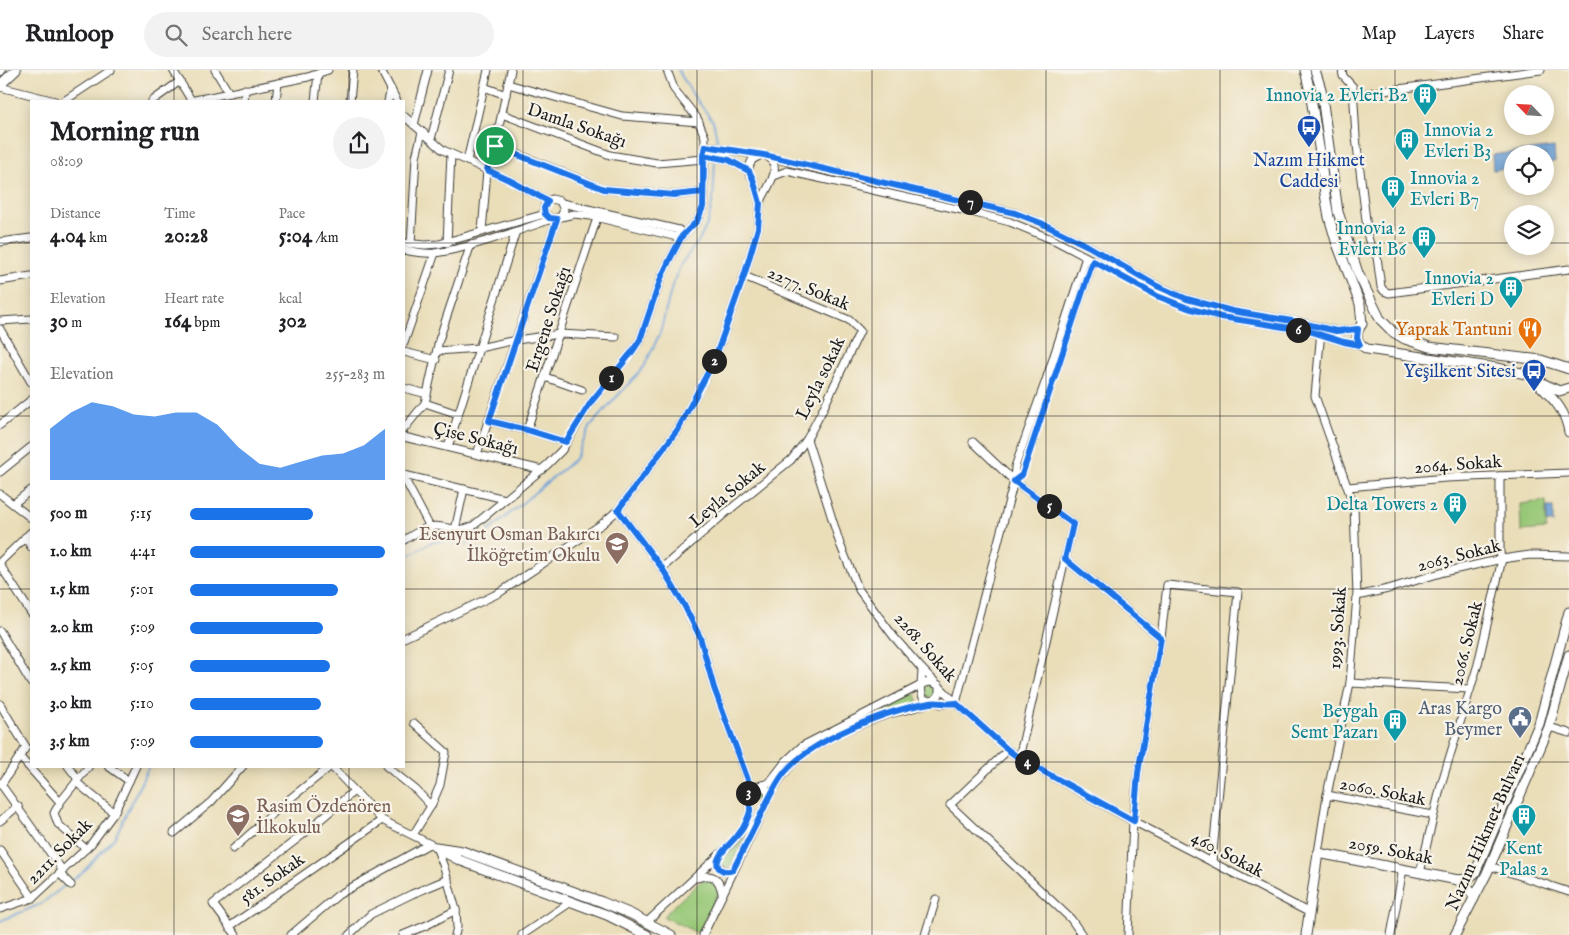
<!DOCTYPE html>
<meta charset="utf-8">
<style>
body{margin:0;font-family:"IM FELL English",serif;background:#f2f2f2;color:#202124;height:100vh;display:flex;flex-direction:column;font-size:19px;white-space:nowrap}
*{box-sizing:border-box;margin:0}
p{font-size:16px;color:#757577}
.icon{flex:none;width:28px;height:28px;fill:none;stroke:currentColor;stroke-width:2;stroke-linecap:round;stroke-linejoin:round}
.map{position:relative;flex:1;overflow:hidden}
.panel{position:absolute;left:30px;top:30px;width:375px;height:668px;display:flex;flex-direction:column;background:#fff;border-radius:0px;box-shadow:0 2px 12px #0003}
.panel>*{flex:none}
.needle{width:32px;rotate:295deg}
.buttons{position:absolute;left:1504px;top:15px;display:grid;gap:10px}
.buttons a{display:grid;place-items:center;width:50px;height:50px;border-radius:50%;background:#fff;box-shadow:0 2px 12px #0003;font-size:25px}
.pin{position:absolute;display:grid;place-items:center;width:42px;height:42px;color:#fff;margin:-21px;border:2px solid #fff;border-radius:50%;box-shadow:0 1px 5px #0007}
.km{position:absolute;width:25px;height:25px;margin:-12px;border-radius:50%;background:#222;color:#fff;font-size:14px;line-height:25px;text-align:center}
.round{display:grid;place-items:center;flex:none;width:52px;height:52px;border-radius:26px;background:#f2f2f2}
.headline{display:flex;align-items:center;justify-content:space-between;height:85px;padding:0 20px}
h1{font-size:28px;font-weight:700;line-height:38px}
.figures{display:grid;grid-template-columns:repeat(3,1fr);gap:8px;height:85px;padding:5px 20px}
.figures div{display:grid;align-content:center}
.figures b{font-size:21px;font-weight:700}
.figures small{font-size:14px;font-weight:400}
.figures p{font-size:14px}
.chart{height:140px;padding:10px 20px}
.chart p{display:flex;justify-content:space-between}
.chart svg{width:100%;height:90px;margin-top:5px;fill:#1a73e8;opacity:.7}
ul{padding:0 20px;list-style:none;font-size:16px}
li{display:grid;grid-template-columns:80px 60px 1fr;align-items:center;height:38px}
li i{height:12px;border-radius:6px;background:#1a73e8}
header{display:flex;align-items:center;gap:30px;box-sizing:border-box;height:70px;padding:0 25px;background:#fff;border-bottom:1px solid #e0e0e0}
header strong{font-size:24px}
nav{display:flex;gap:28px;margin-inline-start:auto;font-size:18px}
.search{width:350px;height:45px;background:#f2f2f2;display:flex;align-items:center;gap:12px;box-sizing:border-box;padding:0 18px;border-radius:28px;color:#757577;font-size:19px}
.map>svg:first-child{display:block}
</style>
<header>
<strong>Runloop</strong>
<div class="search"><svg class="icon" aria-label="search" viewBox="0 0 24 24"><circle cx="10" cy="10" r="6"/><path d="M15 15l6 6"/></svg>Search here</div>
<nav><a>Map</a><a>Layers</a><a>Share</a></nav>
</header>
<div class="map">
<svg width="1569" height="865" viewBox="0 0 1569 865">
<rect width="100%" height="100%" fill="#f7f3e8"/>
<filter id="ink" filterUnits="userSpaceOnUse"><feTurbulence type="fractalNoise" baseFrequency=".02" numOctaves="2"/><feDisplacementMap in="SourceGraphic" scale="10" xChannelSelector="R" yChannelSelector="G"/><feConvolveMatrix kernelMatrix="1 2 1 2 8 2 1 2 1" color-interpolation-filters="sRGB"/></filter>
<filter id="wash" filterUnits="userSpaceOnUse"><feTurbulence type="fractalNoise" baseFrequency=".0096" numOctaves="4" result="noise"/><feDisplacementMap in="SourceGraphic" scale="20" xChannelSelector="R" yChannelSelector="G"/><feGaussianBlur stdDeviation="1.12" result="paint"/><feColorMatrix in="noise" values="0 0 0 0 0 0 0 0 0 0 0 0 0 0 0 0 0 1.4 0 .05"/><feComposite in="paint" operator="in"/></filter>
<g filter="url(#wash)">
<rect width="100%" height="100%" fill="#eadeb9"/>
<g fill="#98c877" stroke="#5a724a">
<path d="M1546,431V459L1521,461L1520,434Z"/>
<circle cx="930" cy="621" r="6"/>
<path d="M915,623L919,632L876,645L875,643Z"/>
<circle cx="759" cy="726" r="6"/>
<path d="M754,739L759,740L730,797H724L720,793L721,790C736,776 754,761 754,739Z"/>
<path d="M705,810C713,810 717,814 718,823L698,863L664,847L665,844L700,812Z"/>
</g>
<g fill="#6a9fd6" stroke="#435e79">
<path d="M1554,77L1555,92L1545,93V84H1512V97L1493,100L1492,85Z"/>
<rect x="1547" y="437" width="6" height="16"/>
</g>
<g fill="none" stroke-linecap="round" stroke-linejoin="round">
<g stroke="#6a9fd6" stroke-width="2">
<path d="M678,0L693,25L713,51L717,68L716,75"/>
<path d="M404,488L432,472L449,471L465,475L484,465L575,389L591,355L644,297L660,263L672,216L681,194L700,169L708,152L713,130L715,90"/>
<path d="M71,811L82,803L115,767L149,696"/>
<path d="M0,851L41,834L67,814"/>
</g>
</g>
</g>
<g filter="url(#ink)">
<g fill="none" stroke-linecap="round" stroke-linejoin="round">
<defs>
<g id="minor">
<path d="M173,0L191,30"/>
<path d="M215,0L229,23"/>
<path d="M381,0L397,31"/>
<path d="M1342,0L1343,6L1353,17L1356,67L1368,167L1371,178L1377,187L1381,217L1384,221L1389,223L1569,199"/>
<path d="M508,14L622,46L699,52"/>
<path d="M0,17L55,31"/>
<path d="M484,17L506,25"/>
<path d="M1353,25L1541,0"/>
<path d="M64,31L111,0"/>
<path d="M152,31L180,11"/>
<path d="M190,31L308,7L328,0"/>
<path d="M244,31L245,19"/>
<path d="M276,31L278,13"/>
<path d="M315,31L318,4"/>
<path d="M350,31L353,0"/>
<path d="M388,31L391,19"/>
<path d="M502,44L610,85L657,93L704,89"/>
<path d="M404,46L443,80L509,110L548,131"/>
<path d="M414,55L428,0"/>
<path d="M431,69L449,0"/>
<path d="M495,75L604,119L674,125L703,122"/>
<path d="M705,76L759,85"/>
<path d="M703,85L729,90L749,101"/>
<path d="M768,87L1015,143L1041,153L1088,176L1157,216L1187,229L1232,241L1298,252L1336,261L1358,259"/>
<path d="M467,91L488,0"/>
<path d="M774,106L787,101L971,142L1010,152L1056,171L1172,232L1221,247L1309,261L1344,272L1360,275"/>
<path d="M562,133L679,160L682,166"/>
<path d="M760,133C766,119 783,99 769,87"/>
<path d="M561,146L564,140L560,131L552,129C545,131 542,137 545,144L552,149L574,144L591,146L677,167L682,166"/>
<path d="M482,162L487,100L495,75L511,0"/>
<path d="M0,172L31,168"/>
<path d="M404,173L425,175L439,174L545,144"/>
<path d="M447,173L451,84"/>
<path d="M411,174L416,87L422,62"/>
<path d="M404,180C414,182 424,184 435,183C471,178 517,161 552,149"/>
<path d="M0,211L31,206"/>
<path d="M0,251L31,249"/>
<path d="M0,259L31,312"/>
<path d="M404,273L435,183"/>
<path d="M437,281L479,278L516,270L560,264L616,267"/>
<path d="M404,282L436,290"/>
<path d="M545,307L582,320"/>
<path d="M404,318L427,324"/>
<path d="M425,333L458,344"/>
<path d="M489,351L527,360L566,372"/>
<path d="M0,355L31,330"/>
<path d="M404,359L425,333L439,270L471,174"/>
<path d="M527,360L597,148"/>
<path d="M404,367L542,400"/>
<path d="M807,369L840,474L859,520L894,567L922,599L956,633L1008,680L1019,688L1133,751L1308,842"/>
<path d="M973,372L1014,411L1073,454L1065,489"/>
<path d="M448,377L516,161"/>
<path d="M477,384L557,149"/>
<path d="M0,402L31,377"/>
<path d="M404,405L505,429"/>
<path d="M404,408L430,457"/>
<path d="M1014,411L1021,405L1093,191"/>
<path d="M1348,417L1446,408L1569,403"/>
<path d="M0,424L31,448"/>
<path d="M13,434L31,420"/>
<path d="M618,440L662,498L684,535L700,567L714,618L751,718"/>
<path d="M455,460L464,419"/>
<path d="M25,467L31,477"/>
<path d="M404,470C411,466 421,459 429,457C445,453 454,465 473,456L547,395L562,380L591,332L632,282L640,270L661,208L670,189L682,166L697,151L703,137L705,67L697,48L674,19L667,0"/>
<path d="M0,492L31,462"/>
<path d="M0,495L31,543"/>
<path d="M662,498L723,445L791,390L807,369L822,341L860,261L849,250L744,206"/>
<path d="M1357,526L1388,519L1444,502L1502,489L1530,485L1569,486"/>
<path d="M0,561L31,613"/>
<path d="M404,568L499,523L602,454L618,440L678,359L714,291L744,206L758,158L760,133L753,109L749,103V97L752,90L759,86"/>
<path d="M1161,568L1167,515L1238,522L1212,792"/>
<path d="M922,599C922,608 919,622 924,629L941,634L956,633"/>
<path d="M1350,613L1470,619"/>
<path d="M956,633L1014,411L1015,397L1046,310L1086,187"/>
<path d="M0,634L26,677L1,715"/>
<path d="M1549,657L1569,663"/>
<path d="M1008,680L950,735L1071,849L1082,865"/>
<path d="M20,687L60,732"/>
<path d="M1019,688L1065,489L1161,568L1138,703L1133,751L1128,865"/>
<path d="M68,696L78,709"/>
<path d="M108,696L129,711"/>
<path d="M331,696L382,750L436,777L444,797L456,840L457,857L455,865"/>
<path d="M386,696L416,720L431,736"/>
<path d="M76,712L114,743"/>
<path d="M0,713L63,801"/>
<path d="M1327,725L1433,745"/>
<path d="M769,727C774,719 778,711 784,704C805,675 853,656 886,645C900,640 931,637 939,625V615"/>
<path d="M0,751L18,736"/>
<path d="M174,763L211,732L243,696"/>
<path d="M413,765L431,736L440,715L446,682L414,653"/>
<path d="M86,779L58,754L54,743L61,731L89,696"/>
<path d="M233,779L287,731L331,696"/>
<path d="M0,780L33,828"/>
<path d="M1318,783L1327,725L1350,613L1357,526L1354,436L1315,326L1321,261"/>
<path d="M1490,796L1569,822"/>
<path d="M733,800C722,803 717,798 717,787C730,774 747,761 750,741C751,733 746,726 751,718L769,713L786,691L802,676L925,613L931,612L936,614"/>
<path d="M1420,803L1441,715L1478,594L1502,489L1500,484V406"/>
<path d="M60,804L71,815"/>
<path d="M697,808C712,803 719,807 722,823"/>
<path d="M0,839L33,828L91,774L114,743L136,696"/>
<path d="M647,852L717,787"/>
<path d="M229,857L382,750"/>
<path d="M236,865L213,834L301,766L354,721"/>
<path d="M291,865L338,825L429,774"/>
<path d="M349,865L371,844L412,824L448,809"/>
<path d="M403,865L427,855L456,840"/>
<path d="M522,865L571,832"/>
<path d="M703,865L768,730C770,723 768,719 762,715"/>
<path d="M925,865L936,829"/>
<path d="M1391,865L1403,799"/>
</g>
<g id="major">
<path d="M1305,0L1310,22L1320,83L1325,124L1329,147L1336,171L1360,234L1362,254C1354,264 1356,273 1367,279L1497,298L1526,304L1531,306C1548,325 1565,336 1569,362"/>
<path d="M1315,0L1321,19L1338,142L1358,203L1380,249L1393,262L1405,269L1429,277L1541,290L1569,299"/>
<path d="M0,1L1,0"/>
<path d="M0,15L16,0"/>
<path d="M1540,312L1559,321L1569,318"/>
<path d="M436,777L462,781L602,832L631,844L671,865"/>
<path d="M440,780L459,790L607,845L647,865"/>
<path d="M1458,810C1465,815 1471,819 1474,828L1473,830"/>
<path d="M1306,865L1318,783L1458,810L1467,809L1475,803L1539,654L1569,542"/>
<path d="M1455,865L1487,803L1549,657L1569,585"/>
</g>
</defs>
<use href="#minor" stroke="#3b3934" stroke-width="9"/>
<use href="#major" stroke="#3b3934" stroke-width="11"/>
<use href="#minor" stroke="#fff" stroke-width="7"/>
<use href="#major" stroke="#fff" stroke-width="9"/>
</g>
</g>
<g fill="none" stroke-linecap="round" stroke-linejoin="round" filter="url(#ink)">
<defs>
<path id="route" d="M495,76L487,100L509,110L548,131L544,138L545,144L549,148L557,149L489,351L527,360L566,372L591,332L632,282L640,270L661,208L670,189L682,166L697,151L703,137L704,89L703,85L729,90L749,101L753,109L760,133L758,158L744,206L714,291L678,359L618,440L662,498L684,535L700,567L714,618L751,718C746,726 751,732 750,741C749,746 746,752 744,756C740,767 710,787 719,798C723,802 728,802 733,800C744,778 756,755 767,732C772,722 777,712 784,703C812,669 887,640 930,633C938,631 947,635 956,633L1008,680L1019,688L1134,751L1138,703L1161,568L1065,489L1073,454L1014,411L1022,405L1093,191L1157,226L1188,238L1221,247L1309,261L1344,272L1360,275L1357,268L1358,259L1336,261L1298,252L1232,241L1187,229L1157,216L1088,176L1041,153L1015,143L764,85L705,76L703,85V122L674,125L604,119L495,76"/>
</defs>
<use href="#route" stroke="#fff" stroke-width="10"/>
<use href="#route" stroke="#1a73e8" stroke-width="6"/>
</g>
<path fill="none" stroke="#1c1c1c" stroke-width="1" stroke-opacity="0.55" d="M174,0V31M349,0V31M523,0V865M697,0V865M872,0V865M1046,0V865M1220,0V865M1395,0V865M0,173H31M404,173H1512M1545,173H1569M0,346H31M404,346H1569M0,519H31M404,519H1569M0,692H31M404,692H1569M174,696V865M349,696V865"/>
<defs>
<symbol id="building-pin" viewBox="-11 -11 22 30"><path d="M0 17L-7.5 6A9.5 9.5 0 1 1 7.5 6Z" fill="#0f9aa8" stroke="#f7f3e8"/><path d="M-4-6H4V6H1V3H-1V6H-4ZM-2.5-4.3h1.7v1.8h-1.7ZM.8-4.3h1.7v1.8H.8ZM-2.5-1h1.7V.8h-1.7ZM.8-1h1.7V.8H.8Z" fill="#fff"/></symbol>
<symbol id="bus-pin" viewBox="-11 -11 22 30"><path d="M0 17L-7.5 6A9.5 9.5 0 1 1 7.5 6Z" fill="#1a4fb4" stroke="#f7f3e8"/><path d="M-5-6H5V4H4V6H2V4H-2V6H-4V4H-5ZM-3.5-4V0h7V-4ZM-3.5 1.2v1.5H-2V1.2ZM2 1.2v1.5H3.5V1.2Z" fill="#fff"/></symbol>
<symbol id="restaurant-pin" viewBox="-11 -11 22 30"><path d="M0 17L-7.5 6A9.5 9.5 0 1 1 7.5 6Z" fill="#e8710a" stroke="#f7f3e8"/><path d="M-5-6h1v4h1v-4h1v4h1v-4h1v5L-1.5 .5V6h-2V.5L-5-1ZM5-6V6H3V1.5H1.5Q1.5-4 5-6Z" fill="#fff"/></symbol>
<symbol id="school-pin" viewBox="-11 -11 22 30"><path d="M0 17L-7.5 6A9.5 9.5 0 1 1 7.5 6Z" fill="#8d6e63" stroke="#f7f3e8"/><path d="M0-5L7-2L0 1L-7-2ZM-4 1L0 2.5L4 1V4Q0 6-4 4Z" fill="#fff"/></symbol>
<symbol id="civic-pin" viewBox="-11 -11 22 30"><path d="M0 17L-7.5 6A9.5 9.5 0 1 1 7.5 6Z" fill="#5c6f8a" stroke="#f7f3e8"/><path d="M-.6-6.5H3V-4.5H.6V-3L4-1V1h2V6H-6V1h2V-1L-.6-3ZM-1.2 2.5V6h2.4V2.5Z" fill="#fff"/></symbol>
</defs>
<g fill-rule="evenodd">
<use href="#building-pin" x="1411" y="11" width="28" height="38"/>
<use href="#bus-pin" x="1295" y="43" width="28" height="38"/>
<use href="#building-pin" x="1393" y="56" width="28" height="38"/>
<use href="#building-pin" x="1379" y="104" width="28" height="38"/>
<use href="#building-pin" x="1410" y="154" width="28" height="38"/>
<use href="#building-pin" x="1497" y="204" width="28" height="38"/>
<use href="#restaurant-pin" x="1516" y="245" width="28" height="38"/>
<use href="#bus-pin" x="1520" y="287" width="28" height="38"/>
<use href="#building-pin" x="1441" y="420" width="28" height="38"/>
<use href="#school-pin" x="603" y="460" width="28" height="38"/>
<use href="#civic-pin" x="1506" y="634" width="28" height="38"/>
<use href="#building-pin" x="1381" y="637" width="28" height="38"/>
<use href="#school-pin" x="224" y="732" width="28" height="38"/>
<use href="#building-pin" x="1510" y="732" width="28" height="38"/>
</g>
<g text-anchor="middle" stroke-width="4.5" stroke-linejoin="round" paint-order="stroke">
<g font-size="18" fill="#0d838f" stroke="#f7f3e8" text-anchor="end">
<text x="1408" y="31">Innovia 2 Evleri B2</text>
<text x="1424" y="66" text-anchor="start">Innovia 2<tspan x="1424" dy="21">Evleri B3</tspan></text>
<text x="1410" y="114" text-anchor="start">Innovia 2<tspan x="1410" dy="21">Evleri B7</tspan></text>
<text x="1406" y="164">Innovia 2<tspan x="1406" dy="21">Evleri B6</tspan></text>
<text x="1494" y="214">Innovia 2<tspan x="1494" dy="21">Evleri D</tspan></text>
<text x="1438" y="440">Delta Towers 2</text>
<text x="1378" y="647">Beygah<tspan x="1378" dy="21">Semt Pazarı</tspan></text>
<text x="1524" y="784" text-anchor="middle">Kent<tspan x="1524" dy="21">Palas 2</tspan></text>
</g>
<g font-size="18" fill="#1c1c1c" stroke="#f7f3e8">
<text transform="translate(577 55) rotate(19)" y="6">Damla Sokağı</text>
<text transform="translate(809 218) rotate(23)" y="6">2277. Sokak</text>
<text transform="translate(548 249) rotate(-72)" y="6">Ergene Sokağı</text>
<text transform="translate(820 308) rotate(-64)" y="6">Leyla sokak</text>
<text transform="translate(476 368) rotate(14)" y="6">Çise Sokağı</text>
<text transform="translate(1458 394) rotate(-4)" y="6">2064. Sokak</text>
<text transform="translate(727 424) rotate(-40)" y="6">Leyla Sokak</text>
<text transform="translate(1459 485) rotate(-14)" y="6">2063. Sokak</text>
<text transform="translate(1337 558) rotate(-86)" y="6">1993. Sokak</text>
<text transform="translate(1466 573) rotate(-76)" y="6">2066. Sokak</text>
<text transform="translate(926 577) rotate(49)" y="6">2268. Sokak</text>
<text transform="translate(1383 721) rotate(11)" y="6">2060. Sokak</text>
<text transform="translate(1485 762) rotate(-66)" y="6">Nazım Hikmet Bulvarı</text>
<text transform="translate(1391 780) rotate(11)" y="6">2059. Sokak</text>
<text transform="translate(59 781) rotate(-45)" y="6">2211. Sokak</text>
<text transform="translate(1228 784) rotate(28)" y="6">460. Sokak</text>
<text transform="translate(272 808) rotate(-35)" y="6">581. Sokak</text>
</g>
<g font-size="18" fill="#164399" stroke="#f7f3e8">
<text x="1309" y="96">Nazım Hikmet<tspan x="1309" dy="21">Caddesi</tspan></text>
<text x="1516" y="307" text-anchor="end">Yeşilkent Sitesi</text>
</g>
<g font-size="18" fill="#c56008" stroke="#f7f3e8" text-anchor="end">
<text x="1512" y="265">Yaprak Tantuni</text>
</g>
<g font-size="18" fill="#785e54" stroke="#f7f3e8" text-anchor="end">
<text x="600" y="470">Esenyurt Osman Bakırcı<tspan x="600" dy="21">İlköğretim Okulu</tspan></text>
<text x="256" y="742" text-anchor="start">Rasim Özdenören<tspan x="256" dy="21">İlkokulu</tspan></text>
</g>
<g font-size="18" fill="#4e5e75" stroke="#f7f3e8" text-anchor="end">
<text x="1502" y="644">Aras Kargo<tspan x="1502" dy="21">Beymer</tspan></text>
</g>
</g>
</svg>
<div class="buttons">
<a><svg class="needle" viewBox="-14 -14 28 28"><path d="M0-13l5 13h-10z" fill="#e53935"/><path d="M0 13l5-13h-10z" fill="#757577"/></svg></a>
<a><svg class="icon" aria-label="locate" viewBox="0 0 24 24"><circle cx="12" cy="12" r="6"/><path d="M12 2v4M12 18v4M2 12h4M18 12h4"/></svg></a>
<a><svg class="icon" aria-label="layers" viewBox="0 0 24 24"><path d="M12 4l9 5-9 5-9-5zM3 14l9 5 9-5"/></svg></a>
</div>
<div class="pin" style="left:495px;top:76px;background:#1e9e55"><svg class="icon" aria-label="arrive" viewBox="0 0 24 24"><path d="M6 21V4h12l-3 4 3 4H6"/></svg></div>
<b class="km" style="left:611px;top:308px">1</b>
<b class="km" style="left:714px;top:291px">2</b>
<b class="km" style="left:748px;top:723px">3</b>
<b class="km" style="left:1027px;top:692px">4</b>
<b class="km" style="left:1049px;top:436px">5</b>
<b class="km" style="left:1298px;top:260px">6</b>
<b class="km" style="left:970px;top:132px">7</b>
<section class="panel">
<div class="headline"><div><h1>Morning run</h1><p>08:09</p></div><a class="round"><svg class="icon" aria-label="share" viewBox="0 0 24 24"><path d="M12 15V3M7 8l5-5 5 5M5 13v7h14v-7"/></svg></a></div>
<div class="figures">
<div><p>Distance</p><b>4.04<small> km</small></b></div>
<div><p>Time</p><b>20:28</b></div>
<div><p>Pace</p><b>5:04<small> /km</small></b></div>
</div>
<div class="figures">
<div><p>Elevation</p><b>30<small> m</small></b></div>
<div><p>Heart rate</p><b>164<small> bpm</small></b></div>
<div><p>kcal</p><b>302</b></div>
</div>
<div class="chart"><p><span>Elevation</span>255–283 m</p>
<svg viewBox="0 0 160 44" preserveAspectRatio="none"><path d="M0 44V19L10 11L20 6L30 8L40 12L50 13L60 11L70 11L80 17L90 28L100 36L110 38L120 35L130 32L140 31L150 27L160 19V44z"/></svg>
</div>
<ul>
<li><b>500 m</b>5:15<i style="width:63%"></i></li>
<li><b>1.0 km</b>4:41<i style="width:100%"></i></li>
<li><b>1.5 km</b>5:01<i style="width:76%"></i></li>
<li><b>2.0 km</b>5:09<i style="width:68%"></i></li>
<li><b>2.5 km</b>5:05<i style="width:72%"></i></li>
<li><b>3.0 km</b>5:10<i style="width:67%"></i></li>
<li><b>3.5 km</b>5:09<i style="width:68%"></i></li>
</ul>
</section>
</div>
